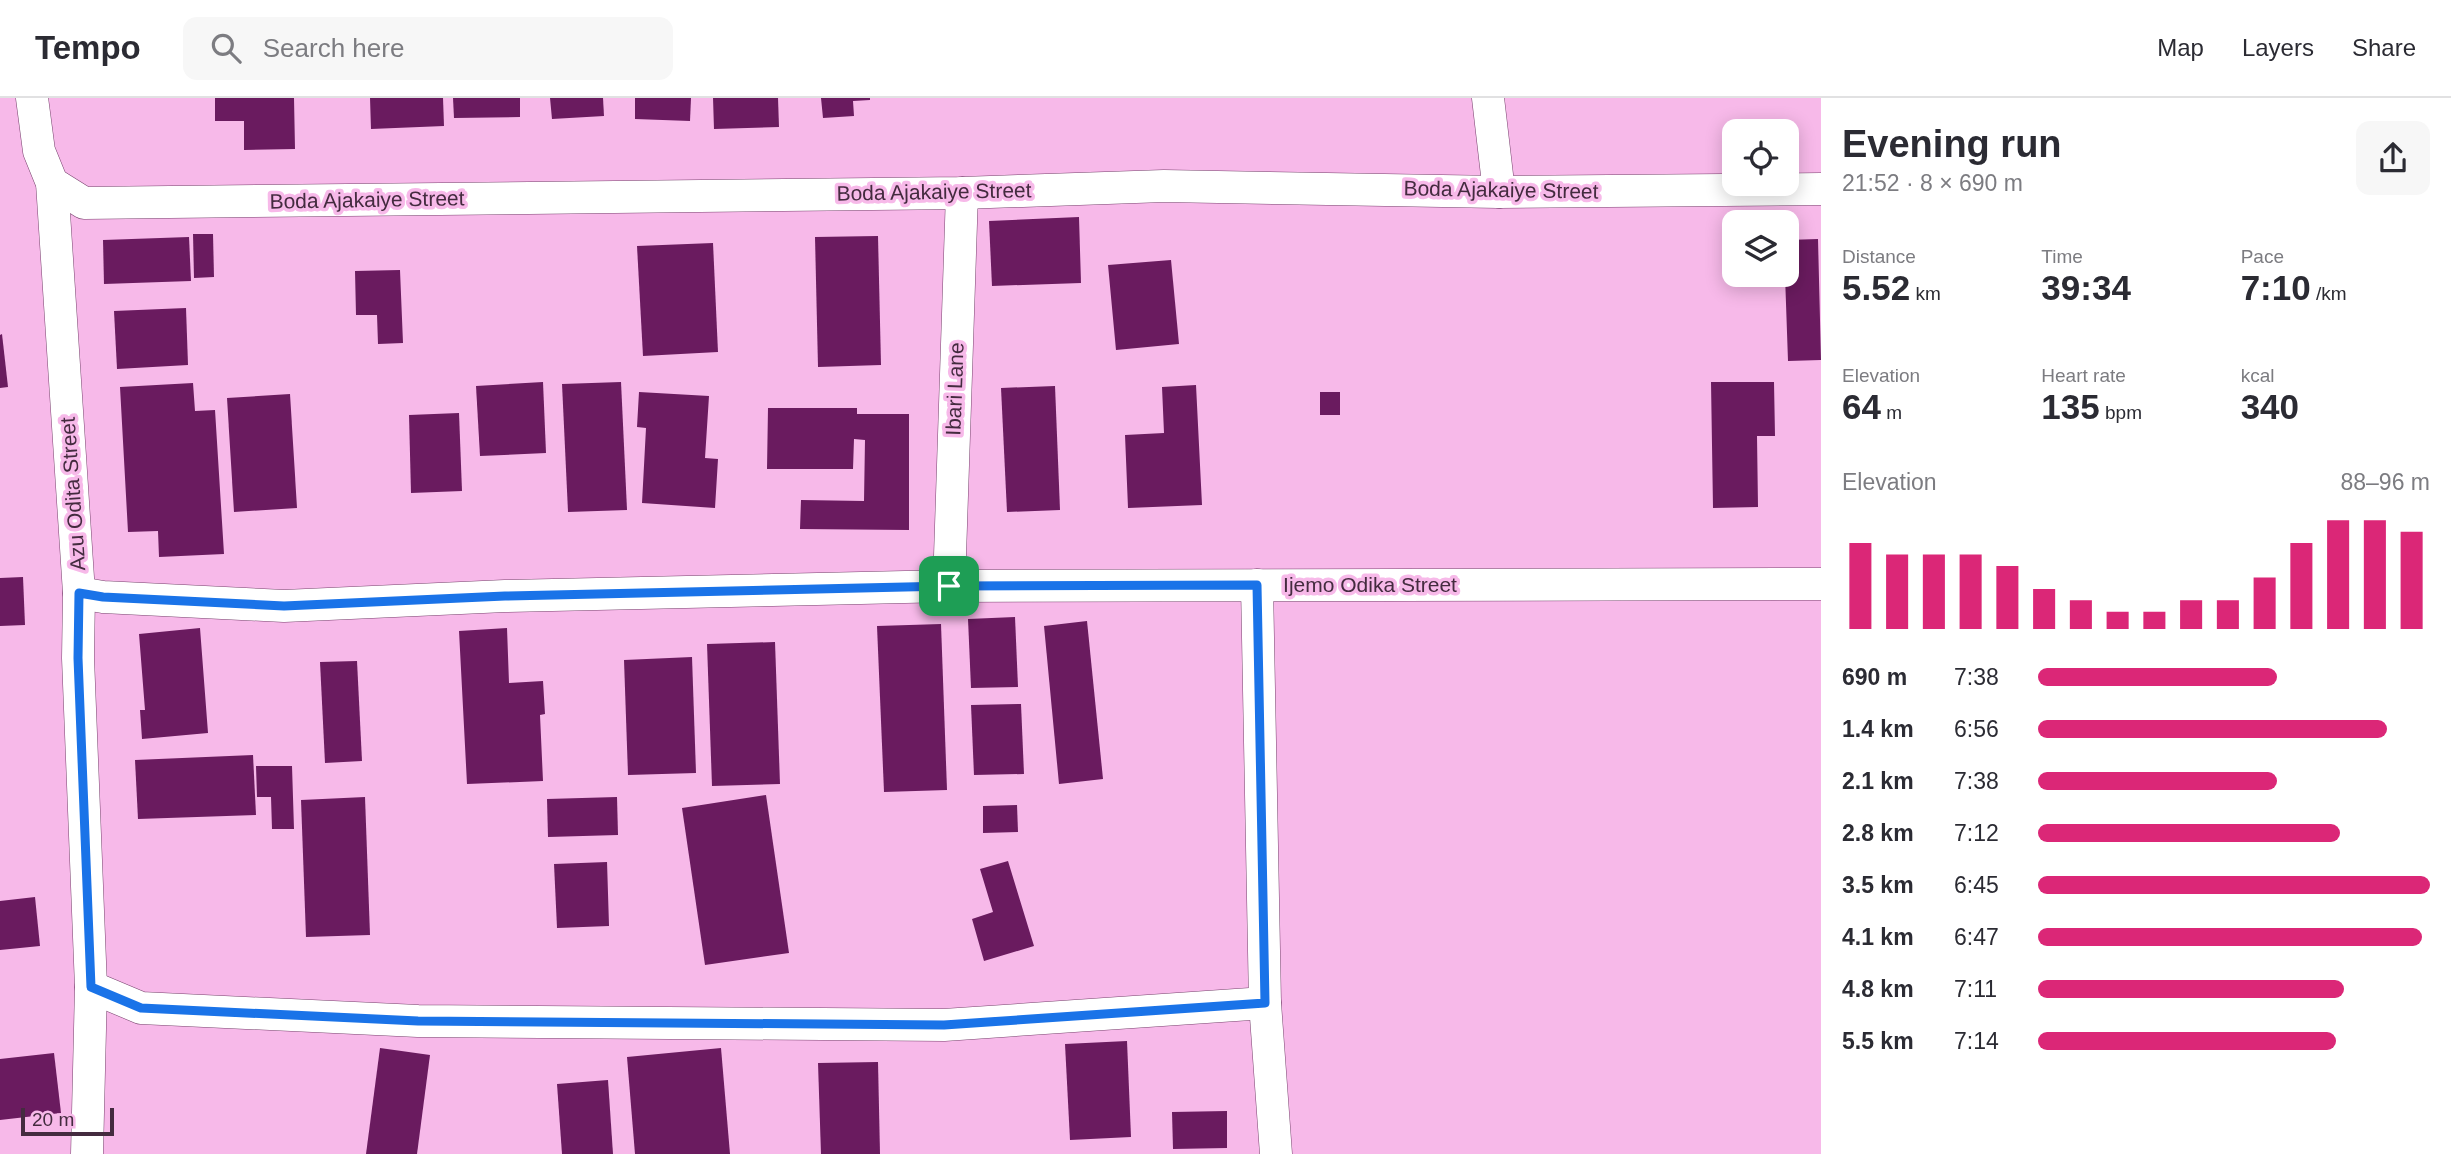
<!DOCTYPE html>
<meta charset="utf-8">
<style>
body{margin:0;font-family:Arial,sans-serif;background:#f7f7f7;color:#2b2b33;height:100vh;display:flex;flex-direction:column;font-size:26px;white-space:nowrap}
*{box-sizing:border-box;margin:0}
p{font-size:23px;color:#7c7c81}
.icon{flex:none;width:38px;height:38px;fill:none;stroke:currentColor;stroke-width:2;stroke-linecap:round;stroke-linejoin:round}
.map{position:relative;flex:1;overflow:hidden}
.details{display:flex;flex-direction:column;background:#fff;width:630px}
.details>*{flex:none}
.buttons{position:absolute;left:1722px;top:21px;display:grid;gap:14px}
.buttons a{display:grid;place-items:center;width:77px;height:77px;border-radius:14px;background:#fff;box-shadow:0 4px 18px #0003;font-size:35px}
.scale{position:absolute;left:21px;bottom:18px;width:93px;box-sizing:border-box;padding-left:7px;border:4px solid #442b3f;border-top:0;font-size:19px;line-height:24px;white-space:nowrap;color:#442b3f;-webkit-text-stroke:5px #f7b9e9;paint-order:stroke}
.pin{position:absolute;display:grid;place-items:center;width:60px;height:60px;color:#fff;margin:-30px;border-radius:14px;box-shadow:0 4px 10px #0006}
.round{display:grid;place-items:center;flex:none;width:74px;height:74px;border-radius:14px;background:#f7f7f7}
.headline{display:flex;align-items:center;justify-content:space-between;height:119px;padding:0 21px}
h1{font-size:38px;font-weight:800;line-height:52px}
.figures{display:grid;grid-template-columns:repeat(3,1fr);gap:10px;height:119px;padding:7px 21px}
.figures div{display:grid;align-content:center}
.figures b{font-size:35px;font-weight:800}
.figures small{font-size:19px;font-weight:400}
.figures p{font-size:19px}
.chart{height:196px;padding:14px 21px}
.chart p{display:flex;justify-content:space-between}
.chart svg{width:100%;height:126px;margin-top:7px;stroke:#db2777;stroke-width:6}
ul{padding:0 21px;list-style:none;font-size:23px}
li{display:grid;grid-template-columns:112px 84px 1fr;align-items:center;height:52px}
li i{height:18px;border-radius:9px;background:#db2777}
header{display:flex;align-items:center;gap:42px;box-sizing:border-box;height:98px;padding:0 35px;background:#fff;border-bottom:2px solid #e1e1e2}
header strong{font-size:33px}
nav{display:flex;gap:38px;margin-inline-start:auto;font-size:24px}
.search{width:490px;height:63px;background:#f7f7f7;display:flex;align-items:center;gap:18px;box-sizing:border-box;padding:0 24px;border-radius:14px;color:#7c7c81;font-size:26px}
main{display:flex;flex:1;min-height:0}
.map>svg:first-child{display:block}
</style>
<header>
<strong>Tempo</strong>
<div class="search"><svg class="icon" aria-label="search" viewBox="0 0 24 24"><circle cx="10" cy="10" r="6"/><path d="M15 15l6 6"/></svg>Search here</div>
<nav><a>Map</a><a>Layers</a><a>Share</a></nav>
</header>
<main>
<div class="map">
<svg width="1821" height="1056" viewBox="0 0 1821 1056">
<rect width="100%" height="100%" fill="#f7b9e9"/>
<g fill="#6a1b5f">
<path d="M215,0H294L295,51L244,52V23H215Z"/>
<path d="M370,0H443L444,28L371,31Z"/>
<path d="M453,0H520V19L454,20Z"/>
<path d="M550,0H603L604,18L552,21Z"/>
<path d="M635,0H691L690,23L635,21Z"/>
<path d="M713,0H778L779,29L714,31Z"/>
<path d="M821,0H870V2L853,3L854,18L823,20Z"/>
<path d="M1079,119L1081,185L992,188L989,123Z"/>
<path d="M193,136H213L214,179L194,180Z"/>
<path d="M878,138L881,267L818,269L815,139Z"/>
<path d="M189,139L191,183L104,186L103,142Z"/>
<path d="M1818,141L1821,262L1788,263L1785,177H1787V142Z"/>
<path d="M713,145L718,254L643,258L637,148Z"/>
<path d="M1171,162L1179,246L1116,252L1108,167Z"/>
<path d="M400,172L403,245L378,246L377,217H356L355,173Z"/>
<path d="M186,210L188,267L117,271L114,213Z"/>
<path d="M2,236L8,289L0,290V237Z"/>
<path d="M543,284L546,355L480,358L476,288Z"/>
<path d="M621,284L627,412L568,414L562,286Z"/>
<path d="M1711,284H1774L1775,338H1757L1758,409L1713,410Z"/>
<path d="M193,285L195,313L215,312L224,456L159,459L158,433L128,434L120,289Z"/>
<path d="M1196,287L1202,407L1128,410L1125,337L1164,335L1162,289Z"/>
<path d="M1055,288L1060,412L1007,414L1001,290Z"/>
<path d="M639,294L709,298L705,360L718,361L715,410L642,405L646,330L637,329Z"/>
<rect x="1320" y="294" width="20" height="23"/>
<path d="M290,296L297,410L234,414L227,300Z"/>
<path d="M768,310H857V316H909V432L800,431L801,402L864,403L865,342L854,341L853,371H767Z"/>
<path d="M459,315L462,393L411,395L409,317Z"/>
<path d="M23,479L25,527L0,528V480Z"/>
<path d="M1015,519L1018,589L971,590L968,521Z"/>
<path d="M1087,523L1103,681L1059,686L1044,528Z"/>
<path d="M941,526L947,692L884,694L877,528Z"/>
<path d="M200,530L208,635L142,641L140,612H145L139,536Z"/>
<path d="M507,530L509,585L543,583L545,616L540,617L543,683L467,686L459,533Z"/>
<path d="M775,544L780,686L712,688L707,546Z"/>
<path d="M692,559L696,675L628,677L624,562Z"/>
<path d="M357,563L362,663L325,665L320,564Z"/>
<path d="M1021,606L1024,676L974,677L971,607Z"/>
<path d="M253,657L256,717L138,721L135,662Z"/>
<path d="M256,668H292L294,731H272L271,699H257Z"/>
<path d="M766,697L789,855L705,867L682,710Z"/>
<path d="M365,699L370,837L306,839L301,702Z"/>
<path d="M617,699L618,737L548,739L547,701Z"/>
<path d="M1017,707L1018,734L983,735V708Z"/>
<path d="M1008,763L1034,848L984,863L972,821L993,814L980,771Z"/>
<path d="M607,764L609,828L557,830L554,766Z"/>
<path d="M35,799L40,848L0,852V803Z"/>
<path d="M1127,943L1131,1039L1070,1042L1065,946Z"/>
<path d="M380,950L430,957L417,1056H366Z"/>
<path d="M721,950L730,1056H635L627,959Z"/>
<path d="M54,955L61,1015L0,1022V961Z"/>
<path d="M878,964L880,1056H821L818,965Z"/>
<path d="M608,982L613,1056H562L557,986Z"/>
<path d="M1227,1013V1050L1173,1051L1172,1014Z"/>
</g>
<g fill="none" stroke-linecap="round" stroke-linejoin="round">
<defs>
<g id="street">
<path d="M32,0L39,53L52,85L79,495L78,560L91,889L87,1056"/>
<path d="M1488,0L1499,94"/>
<path d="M52,85L84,105L962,95L1164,88L1499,94L1821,91"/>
<path d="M1257,487L1265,905L1276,1056"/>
<path d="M949,488L962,95"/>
<path d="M79,495L103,499L284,508L505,498L949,488L1821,486"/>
<path d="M91,889L141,910L418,923L944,927L1265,905"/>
</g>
</defs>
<use href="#street" stroke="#78436e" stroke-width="33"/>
<use href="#street" stroke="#fff" stroke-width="32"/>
</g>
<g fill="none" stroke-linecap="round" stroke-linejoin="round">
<defs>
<path id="route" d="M1257,487L1265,905L944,927L418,923L141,910L91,889L78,560L79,495L103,499L284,508L505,498L949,488Z"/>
</defs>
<use href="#route" stroke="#fff" stroke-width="14"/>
<use href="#route" stroke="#1a73e8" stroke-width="9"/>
</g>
<g text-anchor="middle" stroke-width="7" stroke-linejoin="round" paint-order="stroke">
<g font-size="21" fill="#442b3f" stroke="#f7b9e9">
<text transform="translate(1501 92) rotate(1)" y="7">Boda Ajakaiye Street</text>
<text transform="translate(934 94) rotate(-1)" y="7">Boda Ajakaiye Street</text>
<text transform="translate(367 102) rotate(-1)" y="7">Boda Ajakaiye Street</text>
<text transform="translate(955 291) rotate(-88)" y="7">Ibari Lane</text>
<text transform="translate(73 396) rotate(-94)" y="7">Azu Odita Street</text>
<text x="1370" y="494">Ijemo Odika Street</text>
</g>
</g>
</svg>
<div class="buttons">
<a><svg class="icon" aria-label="locate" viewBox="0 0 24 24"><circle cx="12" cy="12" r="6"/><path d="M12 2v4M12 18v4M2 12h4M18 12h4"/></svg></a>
<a><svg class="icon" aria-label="layers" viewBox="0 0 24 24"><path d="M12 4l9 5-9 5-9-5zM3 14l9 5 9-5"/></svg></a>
</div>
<div class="scale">20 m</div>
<div class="pin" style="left:949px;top:488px;background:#1e9e55"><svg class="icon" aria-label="arrive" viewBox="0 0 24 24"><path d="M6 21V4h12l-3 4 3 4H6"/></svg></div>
</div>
<section class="details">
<div class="headline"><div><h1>Evening run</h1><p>21:52 · 8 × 690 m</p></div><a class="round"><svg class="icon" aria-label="share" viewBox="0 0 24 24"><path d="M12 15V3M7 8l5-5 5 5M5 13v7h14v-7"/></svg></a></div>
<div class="figures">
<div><p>Distance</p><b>5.52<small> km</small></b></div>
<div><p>Time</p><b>39:34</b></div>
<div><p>Pace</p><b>7:10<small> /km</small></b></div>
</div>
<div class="figures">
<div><p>Elevation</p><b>64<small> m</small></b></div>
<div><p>Heart rate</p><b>135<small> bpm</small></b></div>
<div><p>kcal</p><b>340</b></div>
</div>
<div class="chart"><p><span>Elevation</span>88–96 m</p>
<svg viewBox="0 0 160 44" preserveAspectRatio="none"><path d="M5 44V14M15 44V18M25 44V18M35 44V18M45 44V22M55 44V30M65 44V34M75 44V38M85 44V38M95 44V34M105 44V34M115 44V26M125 44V14M135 44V6M145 44V6M155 44V10"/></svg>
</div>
<ul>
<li><b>690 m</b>7:38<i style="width:61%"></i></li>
<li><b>1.4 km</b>6:56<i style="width:89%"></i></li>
<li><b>2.1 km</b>7:38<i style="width:61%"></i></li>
<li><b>2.8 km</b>7:12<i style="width:77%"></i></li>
<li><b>3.5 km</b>6:45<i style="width:100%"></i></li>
<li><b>4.1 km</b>6:47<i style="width:98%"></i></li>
<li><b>4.8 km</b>7:11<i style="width:78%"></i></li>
<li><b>5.5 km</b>7:14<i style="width:76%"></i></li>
</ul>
</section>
</main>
